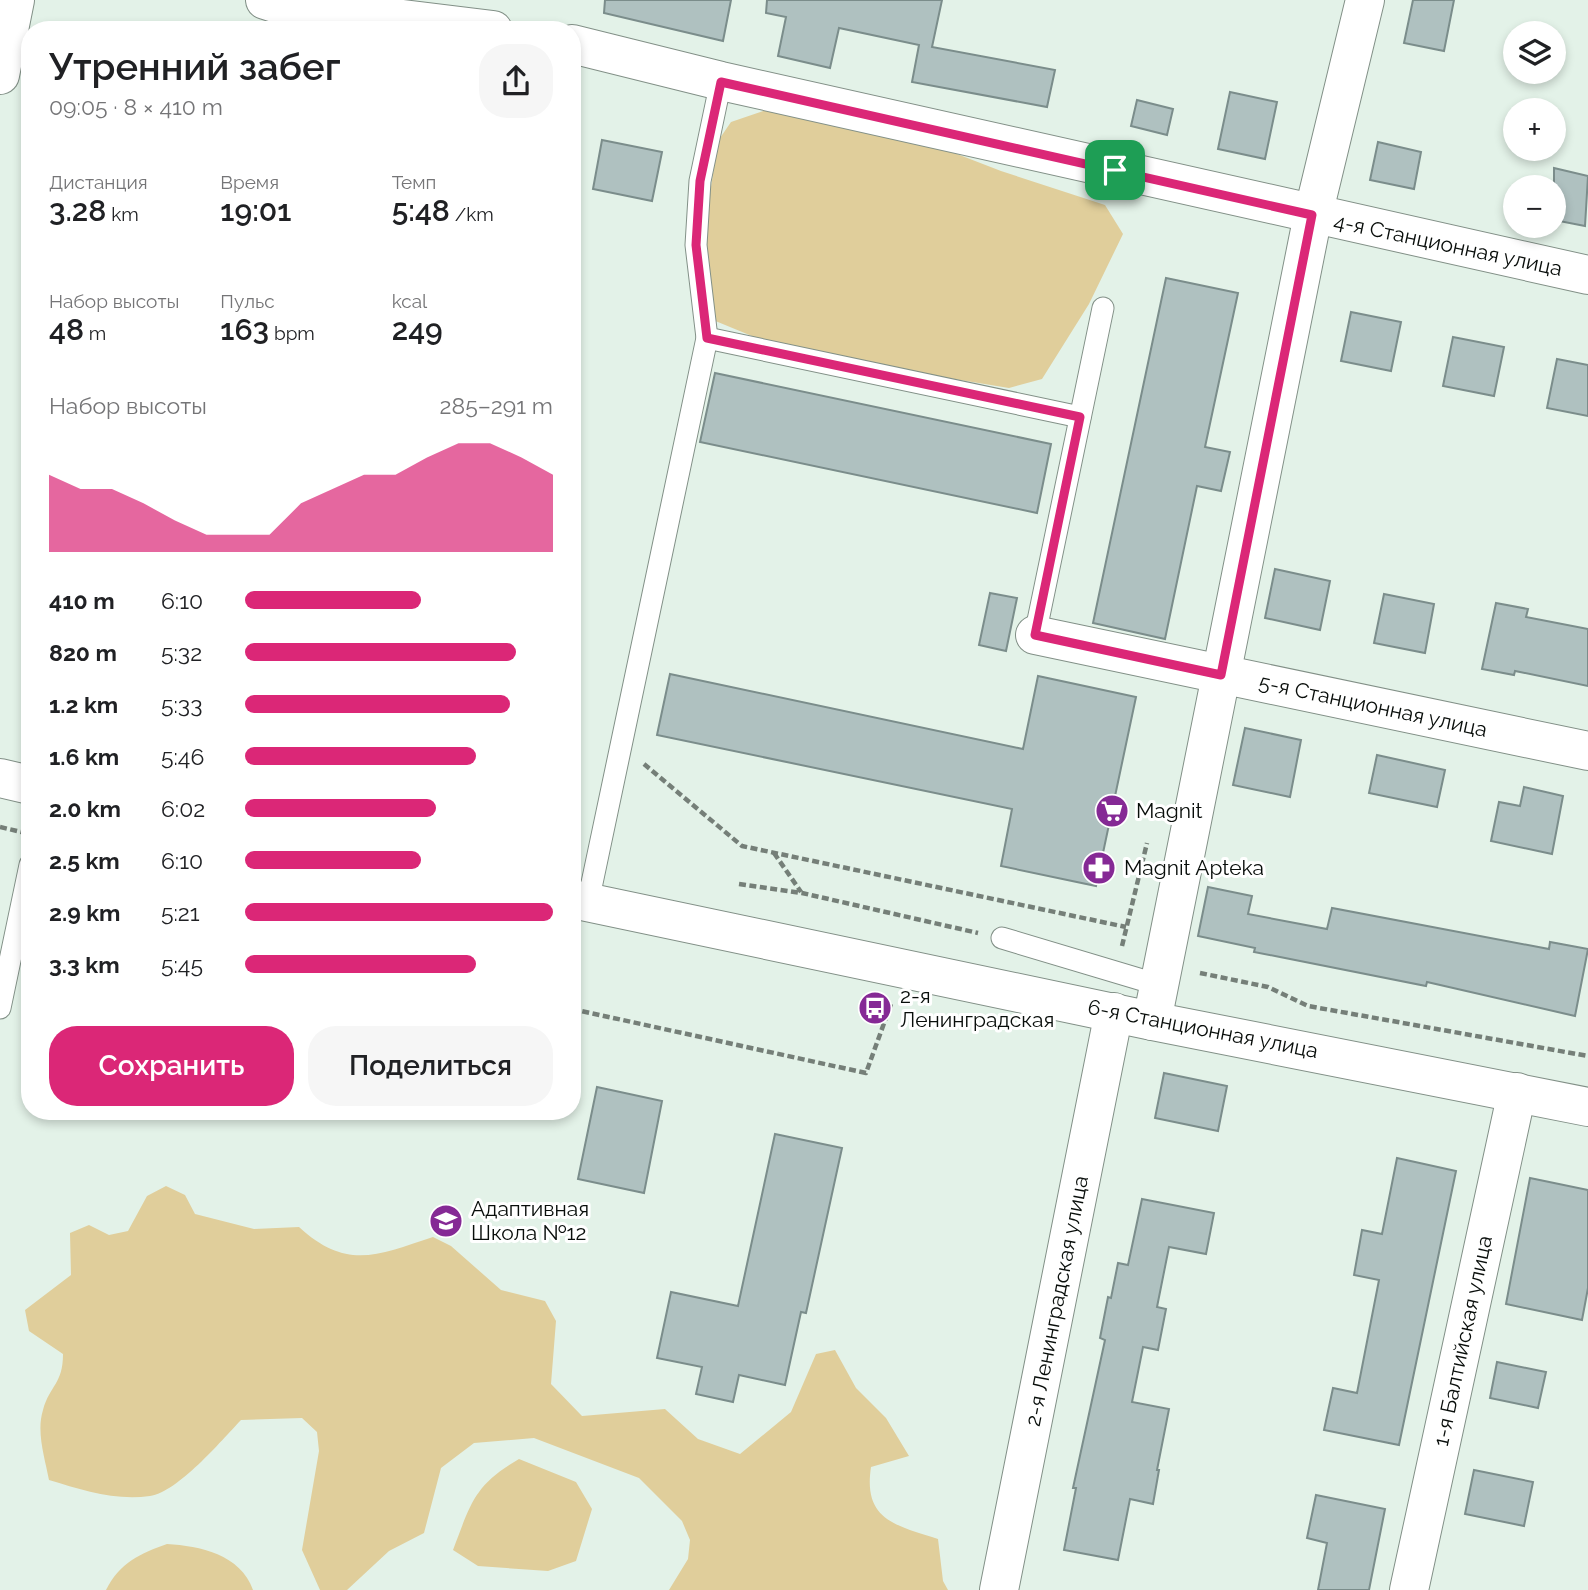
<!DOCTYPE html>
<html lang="ru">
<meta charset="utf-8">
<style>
body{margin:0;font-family:Raleway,sans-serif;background:#f6f6f6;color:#202124;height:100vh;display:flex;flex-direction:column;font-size:26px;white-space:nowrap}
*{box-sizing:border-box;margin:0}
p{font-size:23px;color:#757577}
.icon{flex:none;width:38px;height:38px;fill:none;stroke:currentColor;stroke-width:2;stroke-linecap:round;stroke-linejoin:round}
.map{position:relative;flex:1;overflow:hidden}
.sheet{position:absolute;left:21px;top:21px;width:560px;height:1099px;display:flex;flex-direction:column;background:#fff;border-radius:28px;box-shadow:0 4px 10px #0003}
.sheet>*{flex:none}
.tools{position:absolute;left:1503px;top:21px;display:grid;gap:14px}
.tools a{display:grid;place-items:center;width:63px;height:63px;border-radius:50%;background:#fff;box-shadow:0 4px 10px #0003;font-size:35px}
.pin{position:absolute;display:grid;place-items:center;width:60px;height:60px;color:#fff;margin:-30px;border-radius:14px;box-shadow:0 4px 10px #0006}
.round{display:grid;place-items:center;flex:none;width:74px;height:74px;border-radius:28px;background:#f6f6f6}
.summary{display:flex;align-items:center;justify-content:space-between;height:119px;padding:0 28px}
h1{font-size:38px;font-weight:600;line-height:52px}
.metrics{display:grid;grid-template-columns:repeat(3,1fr);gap:10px;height:119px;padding:7px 28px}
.metrics div{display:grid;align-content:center}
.metrics b{font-size:30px;font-weight:600}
.metrics small{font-size:19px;font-weight:400}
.metrics p{font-size:19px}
.chart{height:196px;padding:14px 28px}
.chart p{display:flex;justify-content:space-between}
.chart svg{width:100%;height:126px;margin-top:7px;fill:#db2777;opacity:.7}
.button{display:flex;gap:14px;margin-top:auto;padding:14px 28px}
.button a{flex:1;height:80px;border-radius:28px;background:#db2777;color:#fff;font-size:28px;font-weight:600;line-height:80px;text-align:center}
.button a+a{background:#f6f6f6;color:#202124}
ul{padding:0 28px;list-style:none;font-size:23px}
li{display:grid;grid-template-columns:112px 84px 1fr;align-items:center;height:52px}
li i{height:18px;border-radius:9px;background:#db2777}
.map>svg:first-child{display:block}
</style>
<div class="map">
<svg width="1588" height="1590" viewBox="0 0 1588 1590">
<rect width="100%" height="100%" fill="#e3f2e8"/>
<g fill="#e0ce9b">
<path d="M769,109L882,125L1001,171L1105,205L1123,234L1089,304L1042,379L1009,388L875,366L764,341L713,320L702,246L718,141L731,122Z"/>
<path d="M166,1186L185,1195L195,1214L254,1229L299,1227C347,1271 378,1255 433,1237L451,1246L501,1290L545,1301L556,1321L551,1384L582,1416L665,1409L698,1439L740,1454L791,1412L816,1354L835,1350L856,1388L886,1418L909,1456L871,1467C863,1520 895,1525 938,1539L943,1581L948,1590H669L688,1559L690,1540L682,1521L639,1478L534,1438L474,1443L441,1468L424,1533L389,1551L347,1590H320L302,1550L319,1451L317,1432L302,1418L241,1420C221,1441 178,1492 150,1496C115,1501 82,1490 49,1480C45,1458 36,1432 43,1410C50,1385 63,1384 63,1354L29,1331L25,1310L71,1275L70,1233L89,1225L109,1235L128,1231L147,1196Z"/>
<path d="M519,1459L576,1482L592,1509L576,1561L548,1571L478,1566L453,1550C471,1503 474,1485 519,1459Z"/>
<path d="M167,1544C200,1546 240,1554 253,1590H106C119,1563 141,1553 167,1544Z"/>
</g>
<g fill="#afc1c0" stroke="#7b8d8b" stroke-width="2">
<path d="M605,0H731L723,41L604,13Z"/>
<path d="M767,0H942L932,47L1055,70L1047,107L912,82L919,45L839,28L830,68L778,56L786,17L766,13Z"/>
<path d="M1413,0H1454L1444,51L1404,43Z"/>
<path d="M1230,92L1277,102L1265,159L1218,149Z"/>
<path d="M1137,100L1173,109L1167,135L1131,126Z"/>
<path d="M602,140L662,152L652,201L593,189Z"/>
<path d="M1378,142L1421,152L1414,189L1370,180Z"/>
<path d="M1554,168L1588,176L1585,226L1554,220Z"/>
<path d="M1166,278L1238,293L1205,447L1230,452L1221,491L1197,486L1165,639L1093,623Z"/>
<path d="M1351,312L1401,322L1391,371L1341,361Z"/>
<path d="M1453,337L1504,347L1494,396L1443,386Z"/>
<path d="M1557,359L1588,365V416L1547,408Z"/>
<path d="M715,373L1051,444L1037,513L700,442Z"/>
<path d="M1275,569L1330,581L1320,630L1265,618Z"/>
<path d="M990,593L1017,598L1006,651L979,645Z"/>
<path d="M1384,594L1434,604L1425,653L1374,643Z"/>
<path d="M1496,603L1528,609L1526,617L1588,629V686L1515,671L1514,675L1482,669Z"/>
<path d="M670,674L1023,749L1038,676L1136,697L1096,886L1001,866L1012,809L657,735Z"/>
<path d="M1245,728L1301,740L1290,797L1233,785Z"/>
<path d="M1377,755L1445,770L1437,807L1369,793Z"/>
<path d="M1524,787L1563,796L1552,854L1491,841L1499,802L1520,806Z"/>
<path d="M1208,887L1252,896L1248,914L1327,929L1332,908L1549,949L1550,942L1588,949L1575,1016L1427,982L1426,986L1280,957L1254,952L1255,948L1198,936Z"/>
<path d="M1164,1073L1227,1086L1218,1131L1155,1118Z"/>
<path d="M597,1087L662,1101L644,1193L578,1179Z"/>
<path d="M775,1134L842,1148L806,1313L801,1312L785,1385L739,1375L733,1402L696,1394L702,1367L657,1358L671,1292L738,1306Z"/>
<path d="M1397,1158L1456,1171L1399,1445L1324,1430L1333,1388L1357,1393L1379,1280L1354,1275L1362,1230L1382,1234Z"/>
<path d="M1530,1178L1588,1190V1288L1582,1320L1506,1304Z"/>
<path d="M1142,1199L1214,1213L1206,1254L1169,1247L1157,1307L1166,1309L1158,1350L1143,1347L1132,1402L1169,1409L1157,1470H1159L1153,1504L1130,1499L1118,1560L1064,1550L1076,1488H1073L1105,1340L1100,1338L1108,1297L1111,1298L1118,1263L1128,1265Z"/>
<path d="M1497,1362L1546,1372L1538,1408L1490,1398Z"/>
<path d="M1474,1470L1533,1482L1524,1526L1465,1514Z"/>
<path d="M1316,1495L1385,1509L1369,1590H1318L1327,1543L1307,1538Z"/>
</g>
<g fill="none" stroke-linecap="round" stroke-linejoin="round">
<defs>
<g id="service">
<path d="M707,338L1080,417"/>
<path d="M1035,635L1103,308"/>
<path d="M588,902L707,338L696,245L700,181L721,81"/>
<path d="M1002,938L1159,985"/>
<path d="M0,1008L30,865"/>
</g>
<g id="minor">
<path d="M265,0L293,9L344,19L394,18L493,30"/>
<path d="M572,44L721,81L1588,275"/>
<path d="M0,75L15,0"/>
<path d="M1035,635L1588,751"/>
<path d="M1152,1021L1313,215L1365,0"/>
<path d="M999,1590L1114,1012"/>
<path d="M1409,1590L1517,1092"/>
</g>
<g id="secondary">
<path d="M0,778L30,785"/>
<path d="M572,899L1152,1021L1588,1107"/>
</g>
</defs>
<use href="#service" stroke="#829087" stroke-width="23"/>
<use href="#minor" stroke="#829087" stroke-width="40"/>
<use href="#secondary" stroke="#829087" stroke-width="40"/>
<g stroke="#757f78" stroke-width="4.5" stroke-dasharray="7 3.5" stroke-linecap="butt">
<path d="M644,764L742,846L1126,927"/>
<path d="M0,827L30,834"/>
<path d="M774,853L801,892"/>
<path d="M739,884L802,893L978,933"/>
<path d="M1122,946L1147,843"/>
<path d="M1200,973L1268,987L1308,1006L1588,1056"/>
<path d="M572,1009L866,1073L891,1004"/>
</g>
<use href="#service" stroke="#fff" stroke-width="21"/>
<use href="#minor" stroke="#fff" stroke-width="38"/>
<use href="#secondary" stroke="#fff" stroke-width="38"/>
</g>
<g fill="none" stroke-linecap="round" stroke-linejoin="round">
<defs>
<path id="route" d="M721,82L1312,215L1221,675L1035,635L1080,417L707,338L696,245L700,181Z"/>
</defs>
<use href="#route" stroke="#fff" stroke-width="14"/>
<use href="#route" stroke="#db2777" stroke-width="9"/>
</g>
<defs>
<symbol id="supermarket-disc" viewBox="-11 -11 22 22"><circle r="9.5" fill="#852995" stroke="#fff"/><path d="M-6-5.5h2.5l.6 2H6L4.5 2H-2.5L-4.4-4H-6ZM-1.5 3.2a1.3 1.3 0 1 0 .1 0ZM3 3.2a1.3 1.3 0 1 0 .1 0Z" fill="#fff"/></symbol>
<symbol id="pharmacy-disc" viewBox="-11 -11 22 22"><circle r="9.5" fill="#852995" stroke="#fff"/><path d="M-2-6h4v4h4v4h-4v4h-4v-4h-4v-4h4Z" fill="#fff"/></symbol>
<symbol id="bus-disc" viewBox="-11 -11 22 22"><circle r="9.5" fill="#852995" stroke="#fff"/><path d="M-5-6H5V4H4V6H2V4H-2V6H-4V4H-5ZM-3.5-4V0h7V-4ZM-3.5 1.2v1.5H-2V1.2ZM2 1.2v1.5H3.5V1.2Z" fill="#fff"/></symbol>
<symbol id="school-disc" viewBox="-11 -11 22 22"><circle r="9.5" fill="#852995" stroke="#fff"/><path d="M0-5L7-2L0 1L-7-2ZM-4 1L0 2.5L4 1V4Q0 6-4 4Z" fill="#fff"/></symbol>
</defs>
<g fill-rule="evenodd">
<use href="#supermarket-disc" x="1093" y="792" width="38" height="38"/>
<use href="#pharmacy-disc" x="1080" y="849" width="38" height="38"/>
<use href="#bus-disc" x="856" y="989" width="38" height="38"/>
<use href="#school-disc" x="427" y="1202" width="38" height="38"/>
</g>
<g text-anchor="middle" stroke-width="6" stroke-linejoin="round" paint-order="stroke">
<g font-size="21" fill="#080d0a" stroke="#fff">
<text transform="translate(1448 245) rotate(12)" y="7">4-я Станционная улица</text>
<text transform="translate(1373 706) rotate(12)" y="7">5-я Станционная улица</text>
<text transform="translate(1203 1029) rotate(11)" y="7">6-я Станционная улица</text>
<text transform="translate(1057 1301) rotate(-79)" y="7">2-я Ленинградская улица</text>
<text transform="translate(1463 1341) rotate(-78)" y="7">1-я Балтийская улица</text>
</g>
<g font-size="21" fill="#080d0a" stroke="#fff" text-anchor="start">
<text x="1136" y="818">Magnit</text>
<text x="1124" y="875">Magnit Apteka</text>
<text x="900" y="1003">2-я<tspan x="900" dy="24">Ленинградская</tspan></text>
<text x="471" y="1216">Адаптивная<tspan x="471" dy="24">Школа №12</tspan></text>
</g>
</g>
</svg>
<div class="tools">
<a><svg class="icon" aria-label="layers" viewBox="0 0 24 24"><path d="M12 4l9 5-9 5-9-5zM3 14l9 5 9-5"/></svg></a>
<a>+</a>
<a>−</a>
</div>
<div class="pin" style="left:1115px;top:170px;background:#1e9e55"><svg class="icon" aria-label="arrive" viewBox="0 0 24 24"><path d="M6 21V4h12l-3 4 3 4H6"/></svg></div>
<section class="sheet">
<div class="summary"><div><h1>Утренний забег</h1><p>09:05 · 8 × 410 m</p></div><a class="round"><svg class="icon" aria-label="share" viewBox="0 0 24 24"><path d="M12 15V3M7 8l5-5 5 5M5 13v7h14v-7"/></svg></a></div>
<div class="metrics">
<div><p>Дистанция</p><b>3.28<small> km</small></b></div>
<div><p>Время</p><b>19:01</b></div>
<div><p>Темп</p><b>5:48<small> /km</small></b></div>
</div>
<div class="metrics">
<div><p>Набор высоты</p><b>48<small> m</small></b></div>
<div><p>Пульс</p><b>163<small> bpm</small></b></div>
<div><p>kcal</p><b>249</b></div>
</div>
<div class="chart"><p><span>Набор высоты</span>285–291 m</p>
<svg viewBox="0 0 160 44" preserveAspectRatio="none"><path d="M0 44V17L10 22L20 22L30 27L40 33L50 38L60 38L70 38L80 27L90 22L100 17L110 17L120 11L130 6L140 6L150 11L160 17V44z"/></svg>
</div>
<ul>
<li><b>410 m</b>6:10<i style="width:57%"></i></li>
<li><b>820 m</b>5:32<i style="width:88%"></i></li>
<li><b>1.2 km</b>5:33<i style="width:86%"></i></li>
<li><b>1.6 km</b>5:46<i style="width:75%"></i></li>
<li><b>2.0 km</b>6:02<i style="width:62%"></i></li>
<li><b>2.5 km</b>6:10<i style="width:57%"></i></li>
<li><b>2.9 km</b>5:21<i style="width:100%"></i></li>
<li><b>3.3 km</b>5:45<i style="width:75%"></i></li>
</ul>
<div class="button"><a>Сохранить</a><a>Поделиться</a></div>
</section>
</div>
